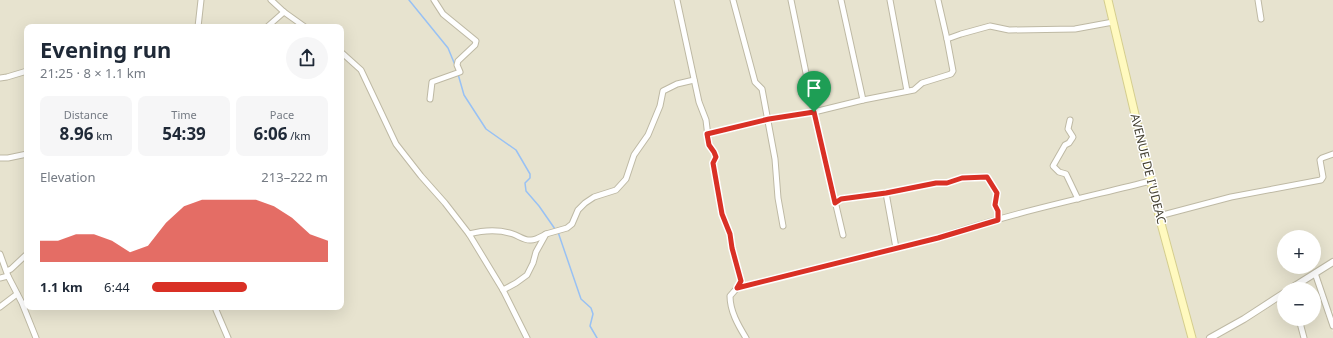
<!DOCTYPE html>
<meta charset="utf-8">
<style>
body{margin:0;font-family:"Noto Sans",sans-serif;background:#f6f6f7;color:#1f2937;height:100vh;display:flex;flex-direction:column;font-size:15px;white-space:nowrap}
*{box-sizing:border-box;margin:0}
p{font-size:13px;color:#747a83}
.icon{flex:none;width:22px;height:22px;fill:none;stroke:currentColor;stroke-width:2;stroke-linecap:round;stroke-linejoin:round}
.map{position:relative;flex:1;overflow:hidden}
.details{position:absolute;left:24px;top:24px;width:320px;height:286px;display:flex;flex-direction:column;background:#fff;border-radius:8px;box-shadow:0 4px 16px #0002}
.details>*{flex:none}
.buttons{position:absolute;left:1277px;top:230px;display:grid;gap:8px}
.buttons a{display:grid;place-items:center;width:44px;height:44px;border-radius:50%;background:#fff;box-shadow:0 4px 16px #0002;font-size:20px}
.pin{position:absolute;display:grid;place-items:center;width:34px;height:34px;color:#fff;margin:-41px -17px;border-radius:50% 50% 50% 0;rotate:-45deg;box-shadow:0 0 4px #0007}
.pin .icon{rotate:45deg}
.round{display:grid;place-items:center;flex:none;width:42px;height:42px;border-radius:21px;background:#f6f6f7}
.headline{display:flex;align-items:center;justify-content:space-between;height:68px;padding:0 16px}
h1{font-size:22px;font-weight:700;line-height:30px}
.figures{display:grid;grid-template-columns:repeat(3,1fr);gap:6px;height:68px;padding:4px 16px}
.figures div{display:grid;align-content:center;border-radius:8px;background:#f6f6f7;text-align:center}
.figures b{font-size:17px;font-weight:700}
.figures small{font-size:11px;font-weight:400}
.figures p{font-size:11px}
.chart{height:112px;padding:8px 16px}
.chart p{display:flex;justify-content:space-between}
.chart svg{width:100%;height:72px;margin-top:4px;fill:#d93025;opacity:.7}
ul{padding:0 16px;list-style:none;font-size:13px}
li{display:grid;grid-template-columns:64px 48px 1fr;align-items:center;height:30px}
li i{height:10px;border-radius:5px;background:#d93025}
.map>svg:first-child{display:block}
</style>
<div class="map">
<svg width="1333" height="338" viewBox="0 0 1333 338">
<rect width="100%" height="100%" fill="#f2f0e2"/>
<path fill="#e7e3cf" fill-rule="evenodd" d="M0,0H1333V311L1325,314L1333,332V338H0ZM27,27H341V307H27ZM1284,237H1314V267H1284ZM1284,289H1314V319H1284Z"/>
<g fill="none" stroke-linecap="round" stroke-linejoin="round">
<g stroke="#98c1f4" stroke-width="1.5">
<path d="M409,0L448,48L455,65"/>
<path d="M458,74L464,95L486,129L516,150L530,174V178L525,183L526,191L539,206L555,229"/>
<path d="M558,232L581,299L591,308L593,314L590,326L597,338"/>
</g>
<defs>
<g id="minor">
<path d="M271,0L284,12L305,27"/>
<path d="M677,0L699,102L706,120L709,145L714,152L716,157L713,163L722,214L730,234L732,248L741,281L737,288L730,296C730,311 738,325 746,338"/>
<path d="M733,0L755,82L762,89L775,159L778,198L783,226"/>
<path d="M791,0L814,112L843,235"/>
<path d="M841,0L863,100"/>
<path d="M890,0L907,91"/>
<path d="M1258,0L1261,19"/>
<path d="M198,27L201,0"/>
<path d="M267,27L284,12"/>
<path d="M947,39L961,34L990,26L1009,30L1075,29L1113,22"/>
<path d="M341,52L361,70L396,144L421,176L445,203L469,234L503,290L527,338"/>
<path d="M0,78L7,77L27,71"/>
<path d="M430,99L432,82L460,72L457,65L458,61L475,45L476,41L443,14L434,0"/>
<path d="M1070,120L1068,129L1073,137L1069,143L1065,145L1053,166L1059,172L1066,174L1078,199"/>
<path d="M707,134L769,119L814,112L863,100L914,90L922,83L951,74L953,71L947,39L938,0"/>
<path d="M0,158H8L27,154"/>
<path d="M886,193L896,248"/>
<path d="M835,203L841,199L886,193L936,183H947L962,178L987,177L997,193L995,205L998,211V220"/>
<path d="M1159,216L1231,197L1321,180L1323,177L1320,160L1322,158L1333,154"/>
<path d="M469,234C484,230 498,229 513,234C519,236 525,241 531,240C536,240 542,236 546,234"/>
<path d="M0,254L8,276L22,303L36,338"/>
<path d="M7,271L11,269L27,254"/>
<path d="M1315,273L1333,326"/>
<path d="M0,278L8,276"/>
<path d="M737,288L938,238C1007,214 1079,199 1151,181"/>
<path d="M503,290L516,283L527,275L533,263L536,252L546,234L567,228L572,224L578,210L585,203L594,197L616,190L626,179L634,155L648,135L660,106L663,91L677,84L694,80"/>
<path d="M0,307L17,294"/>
<path d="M216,307V310L228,338"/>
<path d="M1299,319L1304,338"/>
</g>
<g id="tertiary">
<path d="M1290,289L1333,262"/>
<path d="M1210,338L1244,319L1284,293"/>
</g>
<path id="secondary" d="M1108,0L1159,216L1192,338"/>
</defs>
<use href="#minor" stroke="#beb9a4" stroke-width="7"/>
<use href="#tertiary" stroke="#beb9a4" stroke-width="8"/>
<use href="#secondary" stroke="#d5ce8e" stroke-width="9"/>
<use href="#minor" stroke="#fff" stroke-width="5"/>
<use href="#tertiary" stroke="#fff" stroke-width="6"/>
<use href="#secondary" stroke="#fff9bf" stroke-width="7"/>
</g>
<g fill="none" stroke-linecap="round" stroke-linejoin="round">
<defs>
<path id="route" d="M814,112L835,203L841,199L886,193L936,183H947L962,178L987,177L997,193L995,205L998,211V220L938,238L737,288L741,281L732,248L730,234L722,214L713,163L716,157L714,152L709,145L707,134L769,119Z"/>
</defs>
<use href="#route" stroke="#fff" stroke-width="8"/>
<use href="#route" stroke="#d93025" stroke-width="5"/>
</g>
<g text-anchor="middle" stroke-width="3" stroke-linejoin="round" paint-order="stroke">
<g font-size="12" fill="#444032" stroke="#fff">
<text transform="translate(1148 169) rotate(76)" y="4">AVENUE DE I'UDEAC</text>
</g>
</g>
</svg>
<div class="buttons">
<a>+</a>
<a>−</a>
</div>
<div class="pin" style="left:814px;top:112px;background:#1e9e55"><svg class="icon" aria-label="arrive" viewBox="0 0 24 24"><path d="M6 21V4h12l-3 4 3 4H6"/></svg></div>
<section class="details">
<div class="headline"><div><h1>Evening run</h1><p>21:25 · 8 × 1.1 km</p></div><a class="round"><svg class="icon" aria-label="share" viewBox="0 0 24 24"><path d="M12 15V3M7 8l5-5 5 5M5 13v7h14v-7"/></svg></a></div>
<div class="figures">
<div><p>Distance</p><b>8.96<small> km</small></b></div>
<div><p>Time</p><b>54:39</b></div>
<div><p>Pace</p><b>6:06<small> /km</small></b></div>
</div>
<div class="chart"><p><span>Elevation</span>213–222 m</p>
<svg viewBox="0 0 160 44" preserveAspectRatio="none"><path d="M0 44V31L10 31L20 27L30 27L40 31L50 38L60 34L70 20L80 10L90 6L100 6L110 6L120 6L130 10L140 17L150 27L160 31V44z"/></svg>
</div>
<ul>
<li><b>1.1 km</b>6:44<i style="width:54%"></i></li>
</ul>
</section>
</div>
